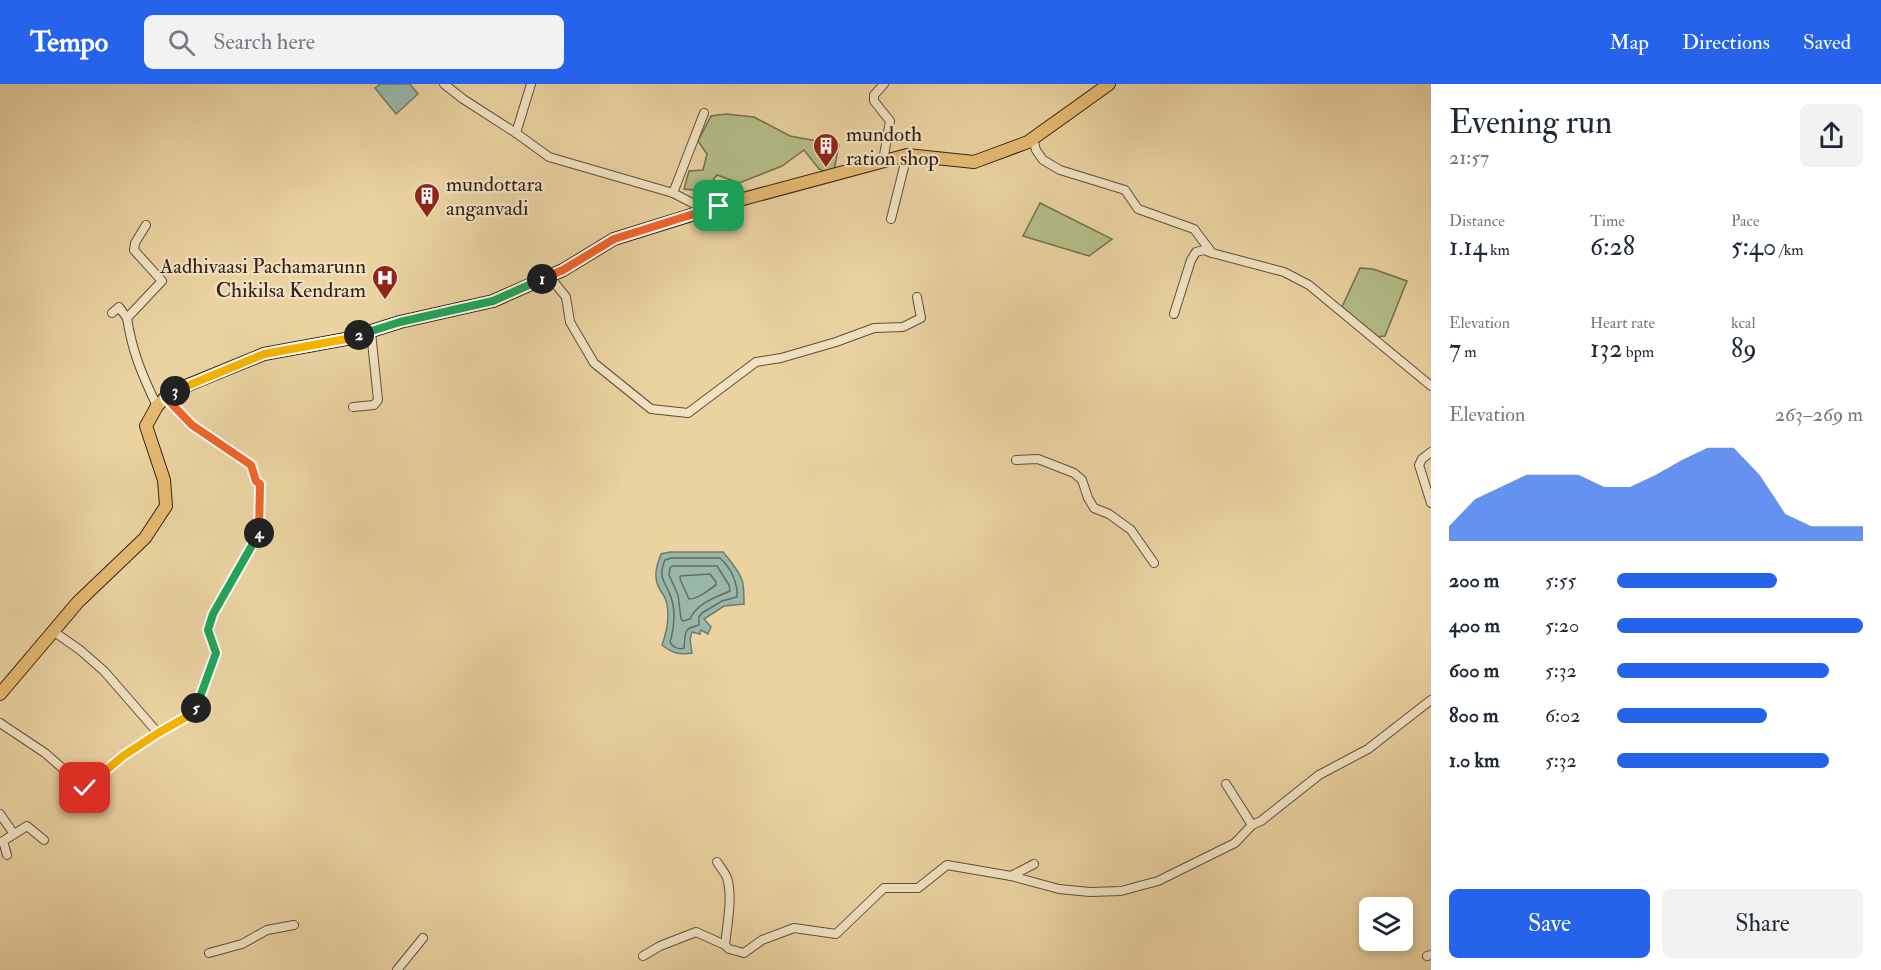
<!DOCTYPE html>
<meta charset="utf-8">
<style>
body{margin:0;font-family:"IM FELL Double Pica",serif;background:#f2f2f3;color:#1f2937;height:100vh;display:flex;flex-direction:column;font-size:22px;white-space:nowrap}
*{box-sizing:border-box;margin:0}
p{font-size:20px;color:#747a83}
.icon{flex:none;width:33px;height:33px;fill:none;stroke:currentColor;stroke-width:2;stroke-linecap:round;stroke-linejoin:round}
.map{position:relative;flex:1;overflow:hidden}
.side{display:flex;flex-direction:column;background:#fff;width:450px}
.side>*{flex:none}
.fabs{position:absolute;left:1359px;top:813px;display:grid;gap:12px}
.fabs a{display:grid;place-items:center;width:54px;height:54px;border-radius:9px;background:#fff;box-shadow:0 3px 9px #0003;font-size:30px}
.pin{position:absolute;display:grid;place-items:center;width:51px;height:51px;color:#fff;margin:-26px;border-radius:12px;box-shadow:0 3px 9px #0006}
.km{position:absolute;width:30px;height:30px;margin:-15px;border-radius:50%;background:#222;color:#fff;font-size:16px;line-height:30px;text-align:center}
.round{display:grid;place-items:center;flex:none;width:63px;height:63px;border-radius:9px;background:#f2f2f3}
.head{display:flex;align-items:center;justify-content:space-between;height:102px;padding:0 18px}
h1{font-size:33px;font-weight:600;line-height:45px}
.figures{display:grid;grid-template-columns:repeat(3,1fr);gap:9px;height:102px;padding:6px 18px}
.figures div{display:grid;align-content:center}
.figures b{font-size:26px;font-weight:600}
.figures small{font-size:16px;font-weight:400}
.figures p{font-size:16px}
.chart{height:168px;padding:12px 18px}
.chart p{display:flex;justify-content:space-between}
.chart svg{width:100%;height:108px;margin-top:6px;fill:#2563eb;opacity:.7}
.action{display:flex;gap:12px;margin-top:auto;padding:12px 18px}
.action a{flex:1;height:69px;border-radius:9px;background:#2563eb;color:#fff;font-size:24px;font-weight:600;line-height:69px;text-align:center}
.action a+a{background:#f2f2f3;color:#1f2937}
ul{padding:0 18px;list-style:none;font-size:20px}
li{display:grid;grid-template-columns:96px 72px 1fr;align-items:center;height:45px}
li i{height:15px;border-radius:8px;background:#2563eb}
header{display:flex;align-items:center;gap:36px;box-sizing:border-box;height:84px;padding:0 30px;background:#2563eb;color:#fff}
header strong{font-size:28px}
nav{display:flex;gap:33px;margin-inline-start:auto;font-size:21px}
.search{width:420px;height:54px;background:#f2f2f3;display:flex;align-items:center;gap:15px;box-sizing:border-box;padding:0 21px;border-radius:9px;color:#747a83;font-size:22px}
main{display:flex;flex:1;min-height:0}
.map>svg:first-child{display:block}
</style>
<header>
<strong>Tempo</strong>
<div class="search"><svg class="icon" aria-label="search" viewBox="0 0 24 24"><circle cx="10" cy="10" r="6"/><path d="M15 15l6 6"/></svg>Search here</div>
<nav><a>Map</a><a>Directions</a><a>Saved</a></nav>
</header>
<main>
<div class="map">
<svg width="1431" height="886" viewBox="0 0 1431 886">
<rect width="100%" height="100%" fill="#ead2a1"/>
<filter id="stains"><feTurbulence type="fractalNoise" baseFrequency=".00333" numOctaves="4"/><feColorMatrix values="0 0 0 0 .2 0 0 0 0 .09 0 0 0 0 .02 0 0 0 .5 -.17"/></filter>
<radialGradient id="worn" r=".72"><stop offset=".6" stop-color="#630" stop-opacity="0"/><stop offset="1" stop-color="#630" stop-opacity=".3"/></radialGradient>
<g fill="#b4bd87" stroke="#746f50" stroke-width="1.5">
<path d="M726,30L754,33L790,52L839,61L833,92L819,85L804,66L782,82L739,99L717,91L705,107L684,105L689,87L703,86L707,70L698,57L711,32Z"/>
<path d="M1040,119L1112,155L1089,172L1023,152Z"/>
<path d="M1360,184L1373,185L1407,197L1385,252L1374,253L1341,225Z"/>
</g>
<g fill="#98b7a9" stroke="#707b6f" stroke-width="1.5">
<path d="M380,0H410L418,10L396,30L375,4Z"/>
<path d="M670,468H723C729,475 742,491 743,500C744,506 744,513 744,520L724,522L704,535L711,543L708,550L701,546L700,550L692,548L690,555L692,569C679,571 672,569 662,561C667,547 671,529 665,514C664,511 662,509 660,506C653,493 656,483 661,470Z"/>
</g>
<g fill="none" stroke-linecap="round" stroke-linejoin="round">
<g stroke="#666c60" stroke-width="1.5">
<path d="M720,474C731,484 738,499 737,513L722,517L702,529L699,533V541C682,545 686,549 684,564C679,566 672,563 670,558C674,544 676,528 671,513C666,498 657,495 665,476L671,474Z"/>
<path d="M672,482H717L729,501L730,507C716,513 697,519 690,535L683,537L681,535L678,511L669,491L670,484Z"/>
<path d="M710,490L716,498V501C708,506 699,515 689,515L680,495V492Z"/>
</g>
<defs>
<g id="minor">
<path d="M444,0L463,15L516,49L549,73L673,109L706,126"/>
<path d="M516,49L531,0"/>
<path d="M1033,55L1036,66L1043,76L1060,86L1125,106L1138,125L1194,145L1212,169L1284,188L1309,201L1431,302"/>
<path d="M883,77L890,37L874,17V11L884,0"/>
<path d="M673,109L704,29"/>
<path d="M891,135L907,71"/>
<path d="M146,141L135,159L134,166L162,197L127,234C132,267 142,291 157,322"/>
<path d="M549,192L566,213L570,238L594,279L651,325L688,329L756,278L781,274L836,258L874,244L903,243L921,234L917,213"/>
<path d="M112,229L119,223L127,234"/>
<path d="M1174,230L1191,176L1196,168L1204,166L1212,169"/>
<path d="M353,323L374,321L378,316L371,248"/>
<path d="M1431,368L1422,375L1419,381L1431,419"/>
<path d="M1016,376L1038,375L1074,389L1082,396L1088,414L1094,424L1109,430L1131,446L1154,479"/>
<path d="M53,547L80,566L104,587L158,649"/>
<path d="M0,639L45,669L85,704L123,672L158,649L195,628L215,569L209,546L213,530L259,448L260,400L256,397L251,381L191,341L182,332L166,314"/>
<path d="M1226,700L1252,741"/>
<path d="M0,730L14,750"/>
<path d="M7,771L3,757L27,742L44,756"/>
<path d="M717,778C720,783 725,788 727,794C733,812 727,842 725,861L729,865L744,869L762,856L794,844L836,850L884,804H918L947,781L1011,792L1059,805L1090,808L1121,807L1158,797L1235,759L1252,741L1261,737L1319,691L1368,665L1431,616"/>
<path d="M1011,792L1034,780"/>
<path d="M209,869L242,860L267,846L294,841"/>
<path d="M643,872L660,862L696,848L725,861"/>
<path d="M1427,872L1431,871"/>
<path d="M397,886L423,854"/>
</g>
<path id="primary" d="M0,610L78,518L145,454L166,422L164,396L146,342L157,322L171,308L264,270L346,255L400,238L493,217L563,186L614,155L743,115L907,71L974,78L1028,58L1109,0"/>
</defs>
<use href="#minor" stroke="#624d3a" stroke-width="10"/>
<use href="#primary" stroke="#352118" stroke-width="14"/>
<use href="#minor" stroke="#f1e2c2" stroke-width="8"/>
<use href="#primary" stroke="#e5b970" stroke-width="12"/>
</g>
<g fill="none" stroke-linecap="round" stroke-linejoin="round">
<defs>
<path id="split-1" d="M542,195L563,186L614,155L719,122"/>
<path id="split-2" d="M359,251L400,238L493,217L542,195"/>
<path id="split-3" d="M175,307L264,270L346,255L359,251"/>
<path id="split-4" d="M175,307L166,314L192,341L251,381L256,397L260,400L259,449"/>
<path id="split-5" d="M196,624L216,569L208,546L213,530L259,449"/>
<path id="split-6" d="M85,704L123,672L158,649L195,628L196,624"/>
</defs>
<use href="#split-1" stroke="#fff" stroke-width="12"/>
<use href="#split-2" stroke="#fff" stroke-width="12"/>
<use href="#split-3" stroke="#fff" stroke-width="12"/>
<use href="#split-4" stroke="#fff" stroke-width="12"/>
<use href="#split-5" stroke="#fff" stroke-width="12"/>
<use href="#split-6" stroke="#fff" stroke-width="12"/>
<use href="#split-1" stroke="#f0652b" stroke-width="8"/>
<use href="#split-2" stroke="#22a559" stroke-width="8"/>
<use href="#split-3" stroke="#f5b400" stroke-width="8"/>
<use href="#split-4" stroke="#f0652b" stroke-width="8"/>
<use href="#split-5" stroke="#22a559" stroke-width="8"/>
<use href="#split-6" stroke="#f5b400" stroke-width="8"/>
</g>
<defs>
<symbol id="building-pin" viewBox="-11 -11 22 30"><path d="M0 17L-7.5 6A9.5 9.5 0 1 1 7.5 6Z" fill="#8f2418" stroke="#f1e2c2"/><path d="M-4-6H4V6H1V3H-1V6H-4ZM-2.5-4.3h1.7v1.8h-1.7ZM.8-4.3h1.7v1.8H.8ZM-2.5-1h1.7V.8h-1.7ZM.8-1h1.7V.8H.8Z" fill="#fff"/></symbol>
<symbol id="hospital-pin" viewBox="-11 -11 22 30"><path d="M0 17L-7.5 6A9.5 9.5 0 1 1 7.5 6Z" fill="#8f2418" stroke="#f1e2c2"/><path d="M-5-5h3v3.5h4V-5h3V5h-3V1.5h-4V5h-3Z" fill="#fff"/></symbol>
</defs>
<g fill-rule="evenodd">
<use href="#building-pin" x="811" y="47" width="30" height="40"/>
<use href="#building-pin" x="412" y="97" width="30" height="40"/>
<use href="#hospital-pin" x="370" y="179" width="30" height="40"/>
</g>
<g text-anchor="middle" stroke-width="4.5" stroke-linejoin="round" paint-order="stroke">
<g font-size="21" fill="#352118" stroke="#f1e2c2" text-anchor="start">
<text x="846" y="57">mundoth<tspan x="846" dy="24">ration shop</tspan></text>
<text x="446" y="107">mundottara<tspan x="446" dy="24">anganvadi</tspan></text>
<text x="366" y="189" text-anchor="end">Aadhivaasi Pachamarunn<tspan x="366" dy="24">Chikilsa Kendram</tspan></text>
</g>
</g>
<rect width="100%" height="100%" filter="url(#stains)"/>
<rect width="100%" height="100%" fill="url(#worn)"/>
</svg>
<div class="fabs">
<a><svg class="icon" aria-label="layers" viewBox="0 0 24 24"><path d="M12 4l9 5-9 5-9-5zM3 14l9 5 9-5"/></svg></a>
</div>
<div class="pin" style="left:719px;top:122px;background:#1e9e55"><svg class="icon" aria-label="arrive" viewBox="0 0 24 24"><path d="M6 21V4h12l-3 4 3 4H6"/></svg></div>
<div class="pin" style="left:85px;top:704px;background:#d93025"><svg class="icon" aria-label="check" viewBox="0 0 24 24"><path d="M5 12l5 5 9-10"/></svg></div>
<b class="km" style="left:542px;top:195px">1</b>
<b class="km" style="left:359px;top:251px">2</b>
<b class="km" style="left:175px;top:307px">3</b>
<b class="km" style="left:259px;top:449px">4</b>
<b class="km" style="left:196px;top:624px">5</b>
</div>
<section class="side">
<div class="head"><div><h1>Evening run</h1><p>21:57</p></div><a class="round"><svg class="icon" aria-label="share" viewBox="0 0 24 24"><path d="M12 15V3M7 8l5-5 5 5M5 13v7h14v-7"/></svg></a></div>
<div class="figures">
<div><p>Distance</p><b>1.14<small> km</small></b></div>
<div><p>Time</p><b>6:28</b></div>
<div><p>Pace</p><b>5:40<small> /km</small></b></div>
</div>
<div class="figures">
<div><p>Elevation</p><b>7<small> m</small></b></div>
<div><p>Heart rate</p><b>132<small> bpm</small></b></div>
<div><p>kcal</p><b>89</b></div>
</div>
<div class="chart"><p><span>Elevation</span>263–269 m</p>
<svg viewBox="0 0 160 44" preserveAspectRatio="none"><path d="M0 44V38L10 27L20 22L30 17L40 17L50 17L60 22L70 22L80 17L90 11L100 6L110 6L120 17L130 33L140 38L150 38L160 38V44z"/></svg>
</div>
<ul>
<li><b>200 m</b>5:55<i style="width:65%"></i></li>
<li><b>400 m</b>5:20<i style="width:100%"></i></li>
<li><b>600 m</b>5:32<i style="width:86%"></i></li>
<li><b>800 m</b>6:02<i style="width:61%"></i></li>
<li><b>1.0 km</b>5:32<i style="width:86%"></i></li>
</ul>
<div class="action"><a>Save</a><a>Share</a></div>
</section>
</main>
